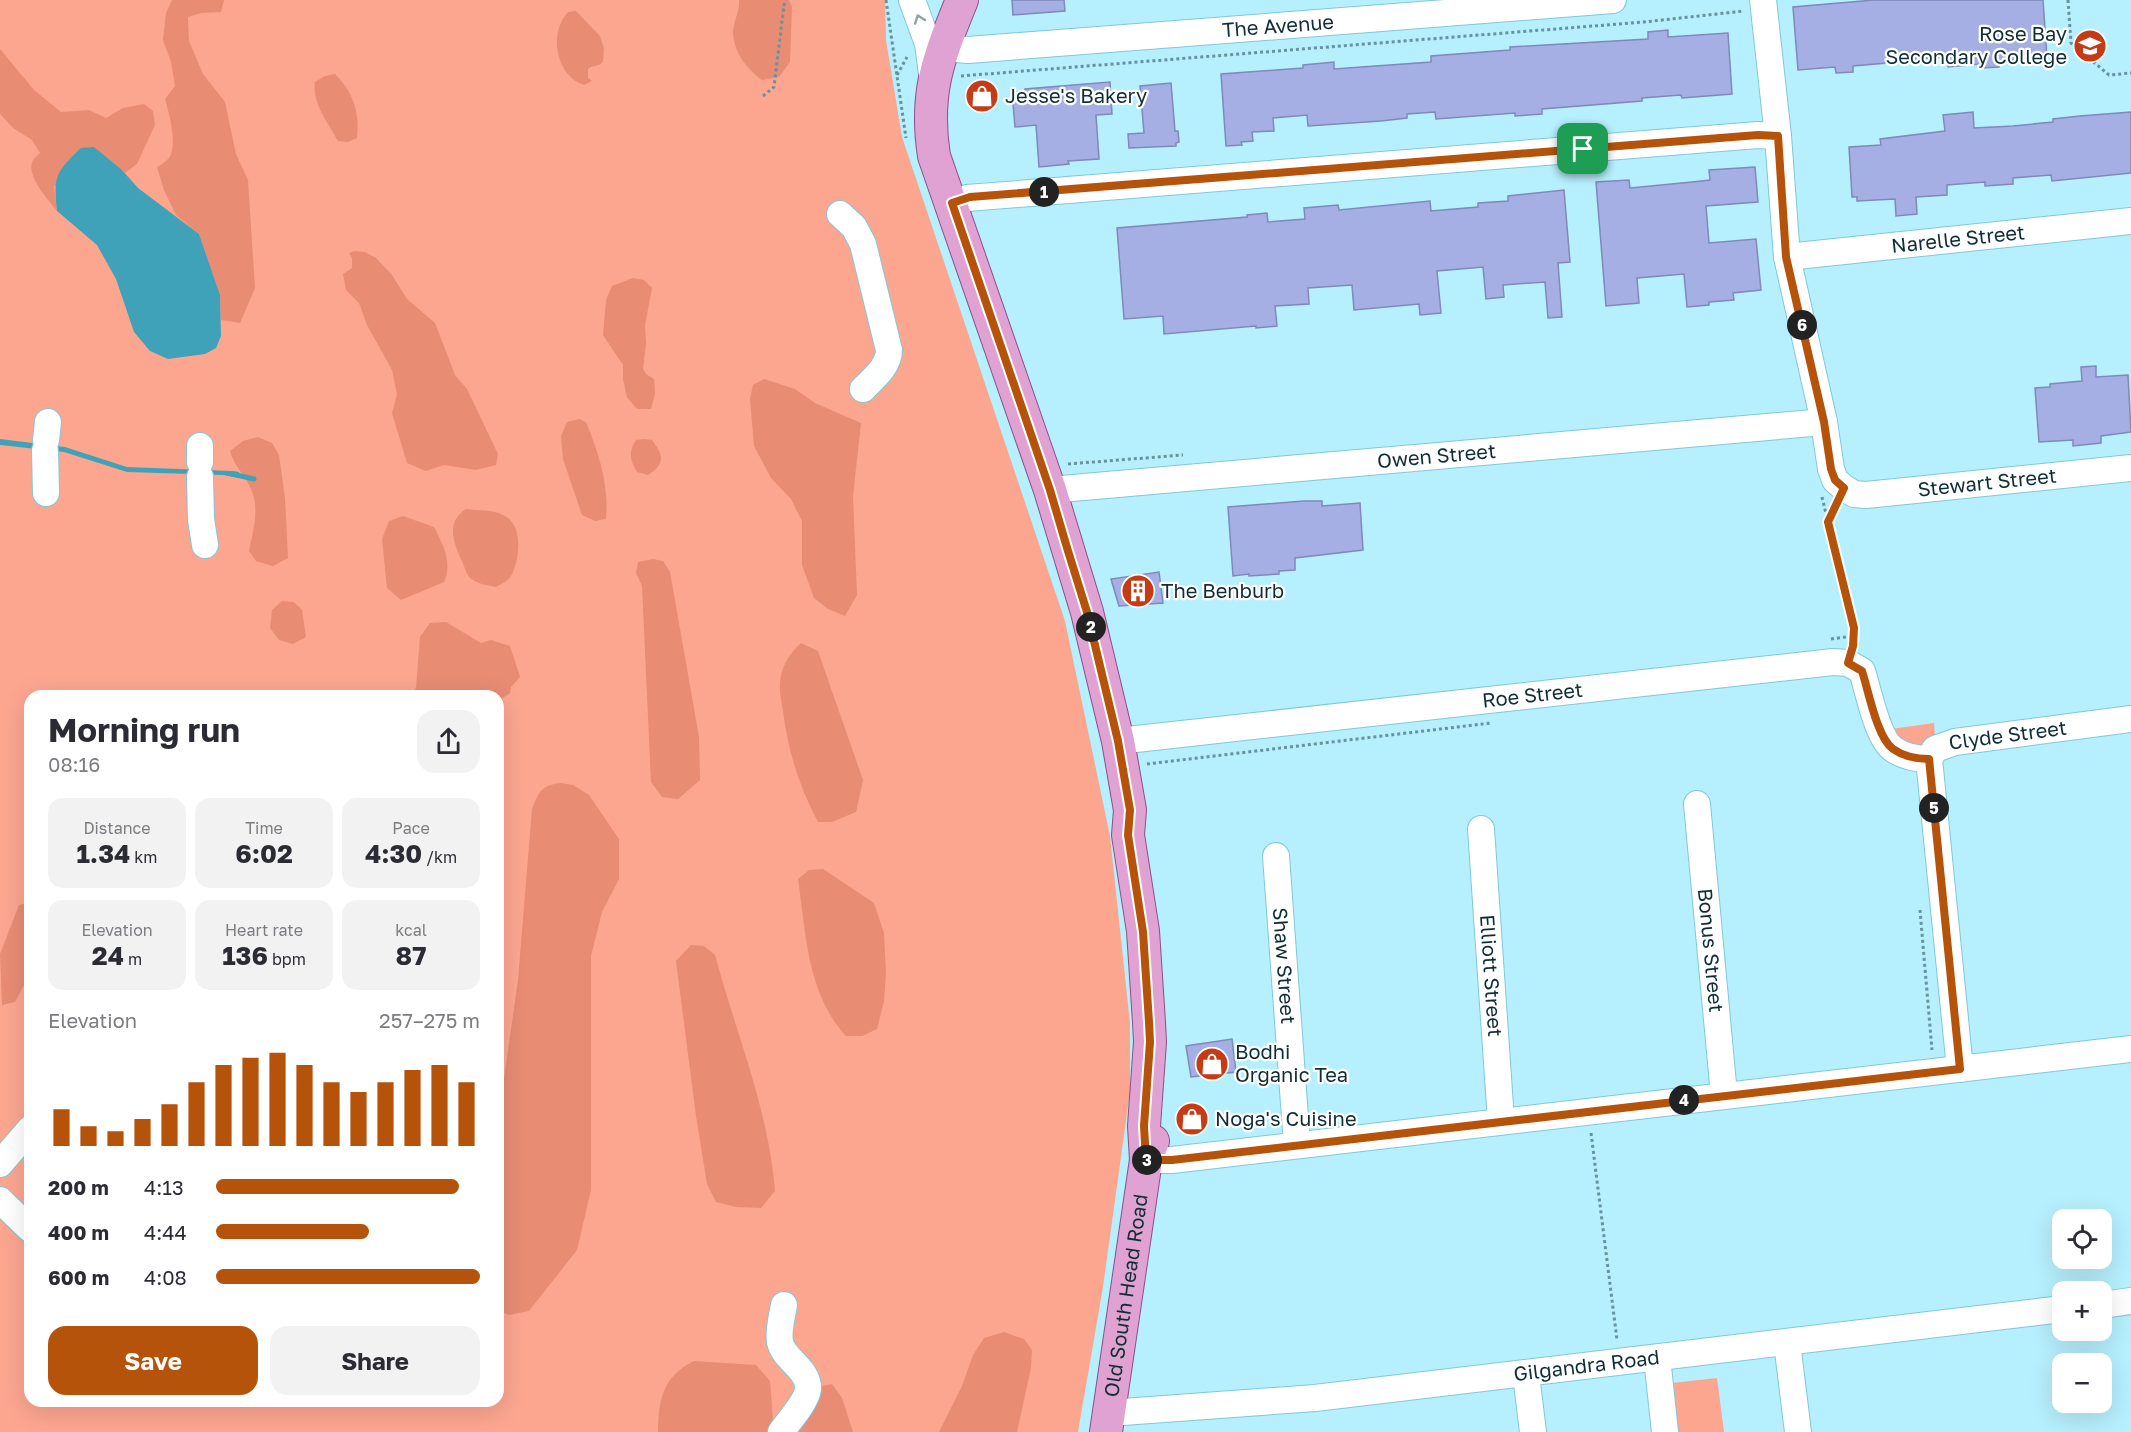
<!DOCTYPE html>
<meta charset="utf-8">
<style>
body{margin:0;font-family:"Golos Text",sans-serif;background:#f2f2f3;color:#2b2b33;height:100vh;display:flex;flex-direction:column;font-size:22px;white-space:nowrap}
*{box-sizing:border-box;margin:0}
p{font-size:20px;color:#7c7c81}
.icon{flex:none;width:33px;height:33px;fill:none;stroke:currentColor;stroke-width:2;stroke-linecap:round;stroke-linejoin:round}
.map{position:relative;flex:1;overflow:hidden}
.drawer{position:absolute;left:24px;top:690px;width:480px;height:717px;display:flex;flex-direction:column;background:#fff;border-radius:18px;box-shadow:0 6px 24px #0002}
.drawer>*{flex:none}
.controls{position:absolute;left:2052px;top:1209px;display:grid;gap:12px}
.controls a{display:grid;place-items:center;width:60px;height:60px;border-radius:12px;background:#fff;box-shadow:0 6px 24px #0002;font-size:30px}
.pin{position:absolute;display:grid;place-items:center;width:51px;height:51px;color:#fff;margin:-26px;border-radius:12px;box-shadow:0 3px 9px #0006}
.km{position:absolute;width:30px;height:30px;margin:-15px;border-radius:50%;background:#222;color:#fff;font-size:16px;line-height:30px;text-align:center}
.round{display:grid;place-items:center;flex:none;width:63px;height:63px;border-radius:18px;background:#f2f2f3}
.head{display:flex;align-items:center;justify-content:space-between;height:102px;padding:0 24px}
h1{font-size:33px;font-weight:700;line-height:45px}
.figures{display:grid;grid-template-columns:repeat(3,1fr);gap:9px;height:102px;padding:6px 24px}
.figures div{display:grid;align-content:center;border-radius:15px;background:#f2f2f3;text-align:center}
.figures b{font-size:26px;font-weight:700}
.figures small{font-size:16px;font-weight:400}
.figures p{font-size:16px}
.chart{height:168px;padding:12px 24px}
.chart p{display:flex;justify-content:space-between}
.chart svg{width:100%;height:108px;margin-top:6px;stroke:#b45309;stroke-width:6}
.button{display:flex;gap:12px;margin-top:auto;padding:12px 24px}
.button a{flex:1;height:69px;border-radius:18px;background:#b45309;color:#fff;font-size:24px;font-weight:700;line-height:69px;text-align:center}
.button a+a{background:#f2f2f3;color:#2b2b33}
ul{padding:0 24px;list-style:none;font-size:20px}
li{display:grid;grid-template-columns:96px 72px 1fr;align-items:center;height:45px}
li i{height:15px;border-radius:8px;background:#b45309}
.map>svg:first-child{display:block}
</style>
<div class="map">
<svg width="2131" height="1432" viewBox="0 0 2131 1432">
<rect width="100%" height="100%" fill="#b6effd"/>
<g fill="#fca690" fill-rule="evenodd">
<path d="M0,0H885L886,40L902,137L1065,621L1110,836L1130,1023V1092L1103,1287L1078,1432H0ZM30,696H498V1401H30Z"/>
<path d="M1934,723L1935,736L1921,752L1884,730Z"/>
<path d="M1717,1378L1724,1432H1668L1663,1384Z"/>
</g>
<g fill="#e88c74">
<path d="M172,0H224L221,12L201,13L188,17L189,41L203,74L225,102L236,154L248,180L255,288L240,323L221,320L220,295L199,234L176,215L164,190L157,167C161,165 166,161 169,158C178,145 169,113 165,99L175,86L171,62L163,40L166,13Z"/>
<path d="M739,0H789L792,7L790,62L779,77L762,80C747,69 734,53 733,33C733,22 740,11 739,0Z"/>
<path d="M576,11L600,36L604,49L603,62C599,67 592,65 588,69V78L592,81L584,85C556,76 548,33 568,12Z"/>
<path d="M0,49L34,90L61,112L89,110L106,118L123,108L144,104L153,111L155,125L137,164L125,173L122,170L54,186L57,211C48,199 25,175 33,160C35,157 38,155 40,153L32,140L13,128L0,114Z"/>
<path d="M335,74C353,92 360,112 357,138L348,142L338,141C328,122 312,104 315,82L325,76Z"/>
<path d="M355,251L365,252L376,258L392,275L407,299L435,323L455,375L467,389L498,454L496,465L476,470L444,465L426,471L407,463L392,413L397,394L392,370L367,325L359,303L346,290L343,274L352,268V258L349,253Z"/>
<path d="M633,278L644,280L652,288L645,325L646,343L643,369L646,374L654,379L655,393L651,409H637L627,397L623,379V365L603,335L606,300L612,286Z"/>
<path d="M764,379L795,389L815,403L861,423L853,496L857,595L845,616L828,609L814,598L802,565V521L791,499L771,478L754,446L750,399L753,385Z"/>
<path d="M579,419L586,422C599,454 609,485 606,519L595,521L582,515L563,459L561,436L567,422Z"/>
<path d="M258,437L272,443L279,455L285,498L288,558L273,566L256,561L249,551C253,531 260,508 251,489C245,475 234,466 230,451L243,441Z"/>
<path d="M644,439L652,440C664,456 665,464 648,475L637,472C630,460 628,452 636,440Z"/>
<path d="M466,509C478,511 492,509 503,515C524,524 520,559 511,576C508,581 501,584 496,587C487,585 476,584 469,577C466,573 464,565 461,559C453,541 446,522 466,509Z"/>
<path d="M403,516L434,527C443,545 453,562 444,582L401,600L387,588L382,539L389,521Z"/>
<path d="M653,559L663,561L670,572L699,737L700,780L678,799L662,797L651,782L642,586L636,573L638,562Z"/>
<path d="M282,601L294,602L302,610L306,637L293,644L279,640L270,628L272,610Z"/>
<path d="M446,622L481,643L491,640L510,646L520,677L511,687L510,693L498,701V696H408L416,688L420,637L430,623Z"/>
<path d="M801,643L818,651L863,780L856,812L832,822H818C799,786 788,751 783,711C782,703 779,692 780,683C781,667 789,654 801,643Z"/>
<path d="M561,783L573,785L589,795L619,839V879L602,912L591,956V1190L577,1250L529,1311L509,1315L498,1310V1121L518,980L532,809C539,792 541,785 561,783Z"/>
<path d="M823,869L874,903L884,933L886,972L884,1001L877,1029L862,1036H846C807,994 806,933 798,879L809,870Z"/>
<path d="M30,902V966L25,983L15,1002L2,1005L0,954L19,905Z"/>
<path d="M691,945L704,946L715,955C736,1033 769,1111 775,1191L761,1208L736,1207L716,1202L707,1184L696,1116L676,961Z"/>
<path d="M1004,1332L1024,1339L1032,1350L1031,1368L1017,1432H939L962,1386L973,1355L984,1338Z"/>
<path d="M694,1361L756,1365L770,1381L774,1432H658C658,1400 663,1376 694,1361Z"/>
<path d="M832,1384L842,1398L853,1432H795L818,1387Z"/>
</g>
<g fill="#40a2b8">
<path d="M94,147L122,170L138,188L199,234L220,295L221,336L216,348L205,354L168,359L150,351L134,332L116,279L97,245L57,211C53,176 56,172 81,148Z"/>
<path d="M0,439L65,447L127,467L233,471L239,472V478L223,475L127,472L64,452L0,445Z"/>
</g>
<g fill="none" stroke-linecap="round" stroke-linejoin="round">
<path stroke="#40a2b8" stroke-width="5" d="M232,474L254,479"/>
</g>
<g fill="#a5afe3" stroke="#7f89ba" stroke-width="1.5">
<path d="M1012,0H1064L1065,11L1013,15Z"/>
<path d="M1874,0H2043L2047,58L1999,61V67L1981,68V64L1948,67V57L1887,61V63L1853,66V72L1836,73L1835,67L1798,70L1793,7Z"/>
<path d="M1668,30V37L1728,33L1732,94L1682,98L1681,95L1642,98V101L1542,109V114L1515,116V113L1436,119L1435,112L1407,114V118L1381,121L1308,126L1307,115L1273,118L1274,131L1252,132L1253,141L1241,142L1242,145L1226,146L1221,74L1303,68V65L1334,62V69L1431,62V56L1510,50V47L1648,39V32Z"/>
<path d="M1110,82L1112,114L1096,115L1099,159L1068,161L1069,164L1039,167L1036,125L1015,127L1012,92L1025,91V89Z"/>
<path d="M1171,83L1175,131H1178L1179,142L1176,143V146L1129,148L1128,134L1144,133L1140,86Z"/>
<path d="M1973,112L1974,128L2013,126L2053,122V119L2080,116L2131,112V173L2052,181L2051,175L2013,178V184L1985,186V182L1947,185V195L1916,197L1917,214L1896,216L1895,199L1857,201V197H1852L1849,147L1881,145L1880,139L1945,131L1943,115Z"/>
<path d="M1755,167L1758,202L1706,206L1709,243L1756,239L1761,290L1733,293L1734,300L1709,302V305L1687,307L1684,274L1637,278L1639,303L1606,306L1596,182L1629,180L1630,188L1692,182L1710,180L1709,170Z"/>
<path d="M1564,190L1570,262L1558,263L1562,317L1548,318L1545,282L1503,285L1504,297L1486,299L1483,267L1437,271L1441,313L1420,315L1419,304L1354,310L1352,285L1308,288L1309,304L1275,306L1277,326L1256,328V326L1164,334L1163,316L1124,319L1117,228L1247,217V215L1267,213L1268,222L1305,219L1304,208L1338,205L1339,210L1430,201L1431,211L1478,207V203L1508,201V196Z"/>
<path d="M2096,366V377L2128,375L2131,432L2101,436V443L2073,446V440L2039,442L2035,388L2050,387V384L2082,381L2081,367Z"/>
<path d="M1304,501H1322V506L1360,503L1363,550L1295,558V570L1279,571V574L1249,576V574L1233,576L1228,507Z"/>
<path d="M1159,572L1163,603L1119,606L1111,579Z"/>
<path d="M1232,1039L1236,1072L1191,1077L1186,1046Z"/>
</g>
<g fill="none" stroke-linecap="round" stroke-linejoin="round">
<defs>
<g id="minor">
<path d="M912,0L928,44L932,74"/>
<path id="s1" d="M1763,0L1778,136L1787,257L1824,422L1831,469L1835,480L1844,488L1854,494L1866,495L2131,468"/>
<path id="s2" d="M943,48L968,50L1613,0"/>
<path d="M952,203L967,198L1758,135L1778,136"/>
<path d="M840,214L854,227L863,244L889,350C889,366 874,378 863,389"/>
<path id="s3" d="M1787,257L2131,221"/>
<path d="M46,440L48,422"/>
<path d="M45,451L46,493"/>
<path d="M200,462V446"/>
<path d="M200,477L201,519L205,545"/>
<path id="s4" d="M1050,490L1824,422"/>
<path id="s5" d="M1118,741L1833,662L1848,663L1862,671C1868,689 1877,738 1893,749C1903,756 1917,759 1929,759"/>
<path d="M1929,759L1960,1069"/>
<path id="s6" d="M1929,759L1935,749L1955,742L2131,719"/>
<path id="s7" d="M1697,804L1724,1095"/>
<path id="s8" d="M1481,829L1501,1121"/>
<path id="s9" d="M1276,856L1297,1145"/>
<path d="M1146,1160H1172L2131,1049"/>
<path d="M0,1164L30,1129"/>
<path d="M0,1200L30,1229"/>
<path d="M2102,1305L2131,1301"/>
<path d="M1787,1343L1798,1432"/>
<path d="M1657,1358L1665,1432"/>
<path d="M1526,1375L1533,1432"/>
<path id="s10" d="M1109,1413L1315,1398L2062,1309"/>
<path d="M781,1432C788,1422 807,1401 808,1389C809,1369 784,1360 780,1342C778,1330 782,1317 784,1305"/>
</g>
<g id="major">
<path d="M962,0C939,57 924,92 934,156L1050,490L1087,612L1118,741L1130,810L1128,835L1143,931L1149,1022L1150,1042L1144,1126L1146,1160"/>
<path id="s11" d="M1106,1432L1146,1160L1153,1141"/>
</g>
</defs>
<use href="#minor" stroke="#81c8da" stroke-width="28"/>
<use href="#major" stroke="#895189" stroke-width="34"/>
<g stroke="#66939d" stroke-width="3" stroke-dasharray="3 3" stroke-linecap="butt">
<path d="M886,0L906,138"/>
<path d="M2068,0L2071,43L2109,75L2131,73"/>
<path d="M897,75L907,57"/>
<path d="M961,76L1644,22L1744,11"/>
<path d="M763,96L774,87L784,5L786,0"/>
<path d="M1068,464L1183,455"/>
<path d="M1822,497L1828,522"/>
<path d="M1834,508L1828,522L1854,628L1853,644"/>
<path d="M1831,639L1853,636"/>
<path d="M1147,764L1491,723"/>
<path d="M1920,910L1932,1050"/>
<path d="M1591,1133L1617,1340"/>
</g>
<use href="#minor" stroke="#fff" stroke-width="26"/>
<use href="#major" stroke="#dfa2d3" stroke-width="32"/>
</g>
<defs><path id="oneway-chevron" d="M-2-3.5L2.5 0L-2 3.5" fill="none" stroke-width="1.6" stroke-linecap="round" stroke-linejoin="round" transform="scale(1.5)"/></defs>
<use stroke="#93a1a4" href="#oneway-chevron" transform="translate(919 19) rotate(-110)"/>
<g fill="none" stroke-linecap="round" stroke-linejoin="round">
<defs>
<path id="route" d="M1758,135L1778,136L1786,257L1824,422L1831,469L1835,480L1844,488L1828,522L1854,628L1853,646L1848,663L1862,671C1868,689 1877,738 1893,749C1903,756 1917,759 1929,759L1960,1069L1172,1160H1146L1144,1126L1150,1042L1149,1022L1143,932L1128,835L1130,810L1118,741L1087,612L1068,551L1050,490L952,203L970,197Z"/>
</defs>
<use href="#route" stroke="#fff" stroke-width="12"/>
<use href="#route" stroke="#b45309" stroke-width="8"/>
</g>
<defs>
<symbol id="school-disc" viewBox="-11 -11 22 22"><circle r="9.5" fill="#c43b15" stroke="#fff"/><path d="M0-5L7-2L0 1L-7-2ZM-4 1L0 2.5L4 1V4Q0 6-4 4Z" fill="#fff"/></symbol>
<symbol id="shop-disc" viewBox="-11 -11 22 22"><circle r="9.5" fill="#c43b15" stroke="#fff"/><path d="M-5-2.5h2.3a2.7 3.5 0 0 1 5.4 0H5L5.5 6h-11ZM-1.5-2.5h3a1.5 2.3 0 0 0-3 0Z" fill="#fff"/></symbol>
<symbol id="building-disc" viewBox="-11 -11 22 22"><circle r="9.5" fill="#c43b15" stroke="#fff"/><path d="M-4-6H4V6H1V3H-1V6H-4ZM-2.5-4.3h1.7v1.8h-1.7ZM.8-4.3h1.7v1.8H.8ZM-2.5-1h1.7V.8h-1.7ZM.8-1h1.7V.8H.8Z" fill="#fff"/></symbol>
</defs>
<g fill-rule="evenodd">
<use href="#school-disc" x="2071" y="27" width="38" height="38"/>
<use href="#shop-disc" x="963" y="77" width="38" height="38"/>
<use href="#building-disc" x="1119" y="572" width="38" height="38"/>
<use href="#shop-disc" x="1193" y="1045" width="38" height="38"/>
<use href="#shop-disc" x="1173" y="1100" width="38" height="38"/>
</g>
<g text-anchor="middle" stroke-width="4.5" stroke-linejoin="round" paint-order="stroke">
<g font-size="20" fill="#102e35" stroke="#fff">
<text dy="7" stroke="none"><textPath href="#s2" startOffset="336">The Avenue</textPath></text>
<text dy="7" stroke="none"><textPath href="#s3" startOffset="172">Narelle Street</textPath></text>
<text dy="7" stroke="none"><textPath href="#s4" startOffset="388">Owen Street</textPath></text>
<text dy="7" stroke="none"><textPath href="#s1" startOffset="644">Stewart Street</textPath></text>
<text dy="7" stroke="none"><textPath href="#s5" startOffset="417">Roe Street</textPath></text>
<text dy="7" stroke="none"><textPath href="#s6" startOffset="86">Clyde Street</textPath></text>
<text dy="7" stroke="none"><textPath href="#s7" startOffset="147">Bonus Street</textPath></text>
<text dy="7" stroke="none"><textPath href="#s9" startOffset="110">Shaw Street</textPath></text>
<text dy="7" stroke="none"><textPath href="#s8" startOffset="147">Elliott Street</textPath></text>
<text dy="7" stroke="none"><textPath href="#s11" startOffset="138">Old South Head Road</textPath></text>
<text dy="7" stroke="none"><textPath href="#s10" startOffset="480">Gilgandra Road</textPath></text>
</g>
<g font-size="20" fill="#102e35" stroke="#fff" text-anchor="start">
<text x="2067" y="41" text-anchor="end">Rose Bay<tspan x="2067" dy="23">Secondary College</tspan></text>
<text x="1005" y="103">Jesse's Bakery</text>
<text x="1161" y="598">The Benburb</text>
<text x="1235" y="1059">Bodhi<tspan x="1235" dy="23">Organic Tea</tspan></text>
<text x="1215" y="1126">Noga's Cuisine</text>
</g>
</g>
</svg>
<div class="controls">
<a><svg class="icon" aria-label="locate" viewBox="0 0 24 24"><circle cx="12" cy="12" r="6"/><path d="M12 2v4M12 18v4M2 12h4M18 12h4"/></svg></a>
<a>+</a>
<a>−</a>
</div>
<div class="pin" style="left:1583px;top:149px;background:#1e9e55"><svg class="icon" aria-label="arrive" viewBox="0 0 24 24"><path d="M6 21V4h12l-3 4 3 4H6"/></svg></div>
<b class="km" style="left:1044px;top:192px">1</b>
<b class="km" style="left:1091px;top:627px">2</b>
<b class="km" style="left:1147px;top:1160px">3</b>
<b class="km" style="left:1684px;top:1100px">4</b>
<b class="km" style="left:1934px;top:808px">5</b>
<b class="km" style="left:1802px;top:325px">6</b>
<section class="drawer">
<div class="head"><div><h1>Morning run</h1><p>08:16</p></div><a class="round"><svg class="icon" aria-label="share" viewBox="0 0 24 24"><path d="M12 15V3M7 8l5-5 5 5M5 13v7h14v-7"/></svg></a></div>
<div class="figures">
<div><p>Distance</p><b>1.34<small> km</small></b></div>
<div><p>Time</p><b>6:02</b></div>
<div><p>Pace</p><b>4:30<small> /km</small></b></div>
</div>
<div class="figures">
<div><p>Elevation</p><b>24<small> m</small></b></div>
<div><p>Heart rate</p><b>136<small> bpm</small></b></div>
<div><p>kcal</p><b>87</b></div>
</div>
<div class="chart"><p><span>Elevation</span>257–275 m</p>
<svg viewBox="0 0 160 44" preserveAspectRatio="none"><path d="M5 44V29M15 44V36M25 44V38M35 44V33M45 44V27M55 44V18M65 44V11M75 44V8M85 44V6M95 44V11M105 44V18M115 44V22M125 44V18M135 44V13M145 44V11M155 44V18"/></svg>
</div>
<ul>
<li><b>200 m</b>4:13<i style="width:92%"></i></li>
<li><b>400 m</b>4:44<i style="width:58%"></i></li>
<li><b>600 m</b>4:08<i style="width:100%"></i></li>
</ul>
<div class="button"><a>Save</a><a>Share</a></div>
</section>
</div>
